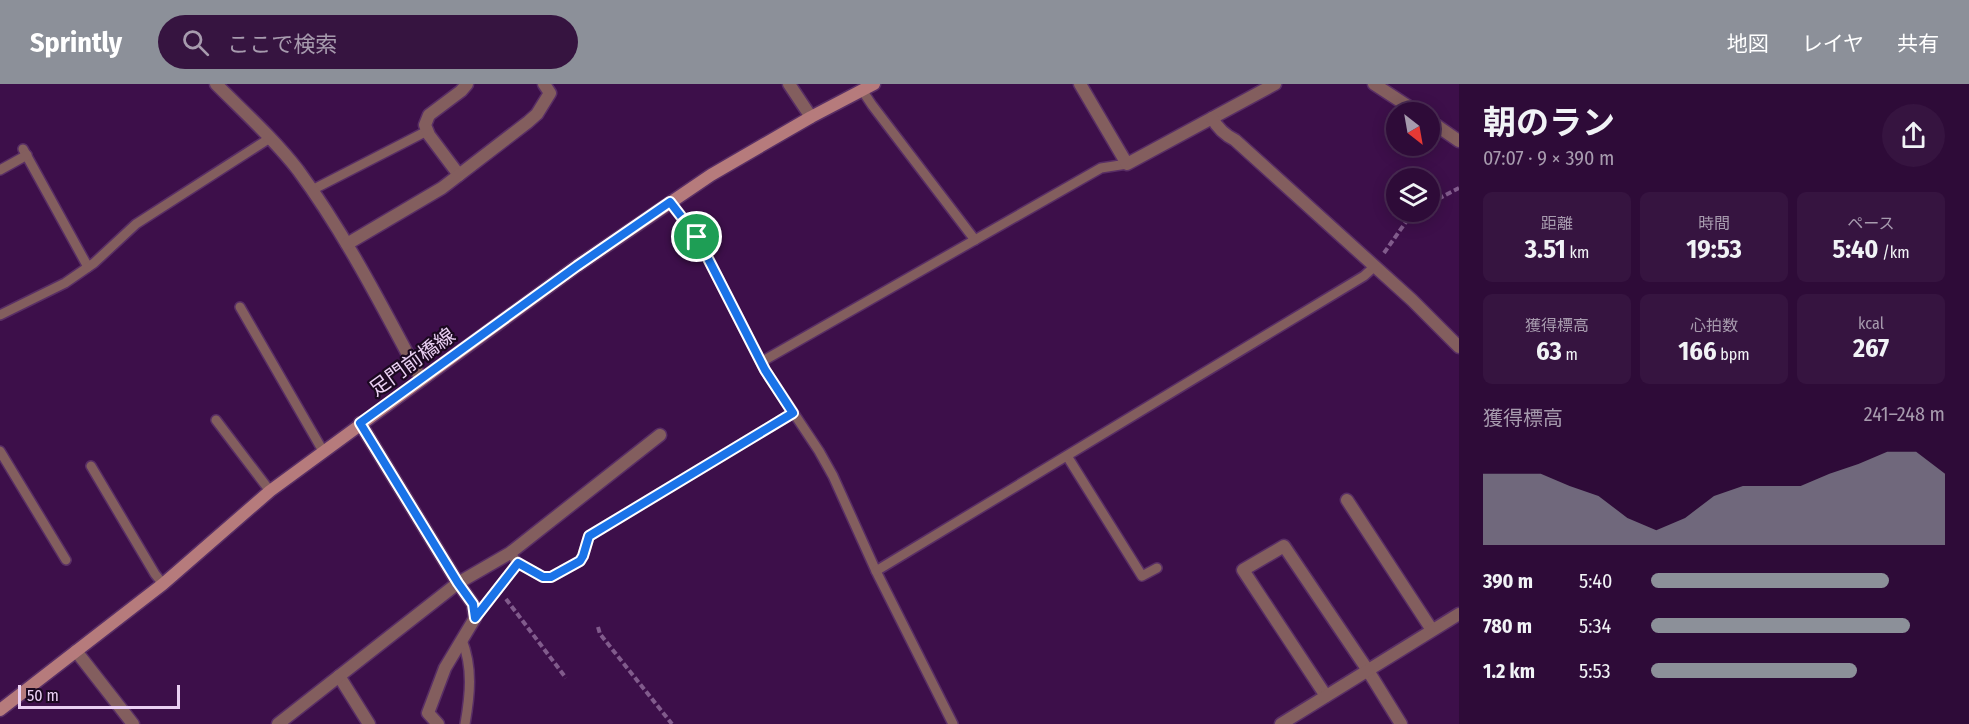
<!DOCTYPE html>
<html lang="ja">
<meta charset="utf-8">
<style>
body{margin:0;font-family:"Fira Sans Condensed","Noto Sans JP",sans-serif;background:#361440;color:#f1f3f6;height:100vh;display:flex;flex-direction:column;font-size:22px;white-space:nowrap}
*{box-sizing:border-box;margin:0}
p{font-size:20px;color:#a79bae}
.icon{flex:none;width:33px;height:33px;fill:none;stroke:currentColor;stroke-width:2;stroke-linecap:round;stroke-linejoin:round}
.map{position:relative;flex:1;overflow:hidden}
.sheet{display:flex;flex-direction:column;background:#2e0b38;width:510px}
.sheet>*{flex:none}
.needle{width:39px;rotate:149deg}
.buttons{position:absolute;left:1386px;top:18px;display:grid;gap:12px}
.buttons a{display:grid;place-items:center;width:54px;height:54px;border-radius:50%;background:#2e0b38;box-shadow:0 3px 15px #0003,0 0 0 2px #492b53;font-size:30px}
.scale{position:absolute;left:18px;bottom:15px;width:162px;box-sizing:border-box;padding-left:6px;border:3px solid #ead0f3;border-top:0;font-size:16px;line-height:21px;white-space:nowrap;color:#ead0f3;-webkit-text-stroke:4px #1b0820;paint-order:stroke}
.pin{position:absolute;display:grid;place-items:center;width:51px;height:51px;color:#fff;margin:-26px;border:3px solid #fff;border-radius:50%;box-shadow:0 2px 6px #0007}
.round{display:grid;place-items:center;flex:none;width:63px;height:63px;border-radius:32px;background:#361440}
.head{display:flex;align-items:center;justify-content:space-between;height:102px;padding:0 24px}
h1{font-size:33px;font-weight:700;line-height:45px}
.figures{display:grid;grid-template-columns:repeat(3,1fr);gap:9px;height:102px;padding:6px 24px}
.figures div{display:grid;align-content:center;border-radius:9px;background:#361440;text-align:center}
.figures b{font-size:26px;font-weight:700}
.figures small{font-size:16px;font-weight:400}
.figures p{font-size:16px}
.chart{height:168px;padding:12px 24px}
.chart p{display:flex;justify-content:space-between}
.chart svg{width:100%;height:108px;margin-top:6px;fill:#8c9099;opacity:.7}
ul{padding:0 24px;list-style:none;font-size:20px}
li{display:grid;grid-template-columns:96px 72px 1fr;align-items:center;height:45px}
li i{height:15px;border-radius:8px;background:#8c9099}
header{display:flex;align-items:center;gap:36px;box-sizing:border-box;height:84px;padding:0 30px;background:#8c9099;color:#fff}
header strong{font-size:28px}
nav{display:flex;gap:33px;margin-inline-start:auto;font-size:21px}
.search{width:420px;height:54px;background:#361440;display:flex;align-items:center;gap:15px;box-sizing:border-box;padding:0 21px;border-radius:33px;color:#a79bae;font-size:22px}
main{display:flex;flex:1;min-height:0}
.map>svg:first-child{display:block}
</style>
<header>
<strong>Sprintly</strong>
<div class="search"><svg class="icon" aria-label="search" viewBox="0 0 24 24"><circle cx="10" cy="10" r="6"/><path d="M15 15l6 6"/></svg>ここで検索</div>
<nav><a>地図</a><a>レイヤ</a><a>共有</a></nav>
</header>
<main>
<div class="map">
<svg width="1459" height="640" viewBox="0 0 1459 640">
<rect width="100%" height="100%" fill="#3d0f4a"/>
<g fill="none" stroke-linecap="round" stroke-linejoin="round">
<defs>
<g id="lane">
<path d="M862,6L872,21L975,156"/>
<path d="M23,65L88,183"/>
<path d="M0,86L27,71"/>
<path d="M312,106L427,47"/>
<path d="M670,119L697,153L765,286L819,367L833,392L876,487L953,640"/>
<path d="M240,223L323,367"/>
<path d="M0,231L65,199L94,179L136,140L270,54"/>
<path d="M761,278L1101,84L1127,80"/>
<path d="M216,336L270,407"/>
<path d="M0,367L66,476"/>
<path d="M1067,372L1142,492L1157,484"/>
<path d="M91,382L155,490L163,500"/>
<path d="M510,469L518,479L543,493H551L580,477L583,472L589,452L793,329"/>
<path d="M876,487L1364,192L1375,182"/>
<path d="M475,534L518,479"/>
<path d="M462,556C473,584 470,611 465,640"/>
</g>
<g id="street">
<path d="M216,0C244,28 274,55 298,86C346,151 383,224 421,295"/>
<path d="M789,0L811,33"/>
<path d="M1080,0L1127,80L1275,0"/>
<path d="M1374,0L1417,28"/>
<path d="M1212,34C1218,45 1225,51 1235,56L1412,216L1459,263"/>
<path d="M1430,37L1459,57"/>
<path d="M459,91L429,51L425,41L429,31L461,7L467,0"/>
<path d="M347,160L442,104L528,38L537,30L550,9L544,0"/>
<path d="M360,339L458,499L473,520L475,534L445,584L428,629L438,640"/>
<path d="M1347,416L1432,546"/>
<path d="M76,567L133,640"/>
<path d="M339,592L369,640"/>
<path d="M1326,612L1243,486L1284,462L1367,585L1401,640"/>
<path d="M278,640L458,499L510,469L660,351"/>
<path d="M1281,640L1459,530"/>
</g>
<path id="secondary" d="M0,626L163,500L270,407L577,182L711,91L811,33L874,0"/>
</defs>
<use href="#lane" stroke="#592e65" stroke-width="12"/>
<use href="#street" stroke="#592e65" stroke-width="15"/>
<use href="#secondary" stroke="#592e65" stroke-width="15"/>
<g stroke="#815b8c" stroke-width="4" stroke-dasharray="6 3" stroke-linecap="butt">
<path d="M1430,119L1459,104"/>
<path d="M1384,169L1408,135L1417,128"/>
<path d="M506,515L566,594"/>
<path d="M598,543L600,550L672,640"/>
</g>
<use href="#lane" stroke="#835e5e" stroke-width="9"/>
<use href="#street" stroke="#835e5e" stroke-width="12"/>
<use href="#secondary" stroke="#b67b7c" stroke-width="12"/>
</g>
<g fill="none" stroke-linecap="round" stroke-linejoin="round">
<defs>
<path id="route" d="M670,118L697,153L765,286L793,329L589,452L583,472L580,477L551,493H543L518,479L475,534L473,520L458,499L360,339L577,182Z"/>
</defs>
<use href="#route" stroke="#fff" stroke-width="12"/>
<use href="#route" stroke="#1a73e8" stroke-width="8"/>
</g>
<g text-anchor="middle" stroke-width="4.5" stroke-linejoin="round" paint-order="stroke">
<g font-size="20" fill="#ead0f3" stroke="#1b0820">
<text transform="translate(412 278) rotate(-36)" y="7">足門前橋線</text>
</g>
</g>
</svg>
<div class="buttons">
<a><svg class="needle" viewBox="-14 -14 28 28"><path d="M0-13l5 13h-10z" fill="#e53935"/><path d="M0 13l5-13h-10z" fill="#a79bae"/></svg></a>
<a><svg class="icon" aria-label="layers" viewBox="0 0 24 24"><path d="M12 4l9 5-9 5-9-5zM3 14l9 5 9-5"/></svg></a>
</div>
<div class="scale">50 m</div>
<div class="pin" style="left:697px;top:153px;background:#1e9e55"><svg class="icon" aria-label="arrive" viewBox="0 0 24 24"><path d="M6 21V4h12l-3 4 3 4H6"/></svg></div>
</div>
<section class="sheet">
<div class="head"><div><h1>朝のラン</h1><p>07:07 · 9 × 390 m</p></div><a class="round"><svg class="icon" aria-label="share" viewBox="0 0 24 24"><path d="M12 15V3M7 8l5-5 5 5M5 13v7h14v-7"/></svg></a></div>
<div class="figures">
<div><p>距離</p><b>3.51<small> km</small></b></div>
<div><p>時間</p><b>19:53</b></div>
<div><p>ペース</p><b>5:40<small> /km</small></b></div>
</div>
<div class="figures">
<div><p>獲得標高</p><b>63<small> m</small></b></div>
<div><p>心拍数</p><b>166<small> bpm</small></b></div>
<div><p>kcal</p><b>267</b></div>
</div>
<div class="chart"><p><span>獲得標高</span>241–248 m</p>
<svg viewBox="0 0 160 44" preserveAspectRatio="none"><path d="M0 44V15L10 15L20 15L30 20L40 24L50 33L60 38L70 33L80 24L90 20L100 20L110 20L120 15L130 11L140 6L150 6L160 15V44z"/></svg>
</div>
<ul>
<li><b>390 m</b>5:40<i style="width:81%"></i></li>
<li><b>780 m</b>5:34<i style="width:88%"></i></li>
<li><b>1.2 km</b>5:53<i style="width:70%"></i></li>
</ul>
</section>
</main>
